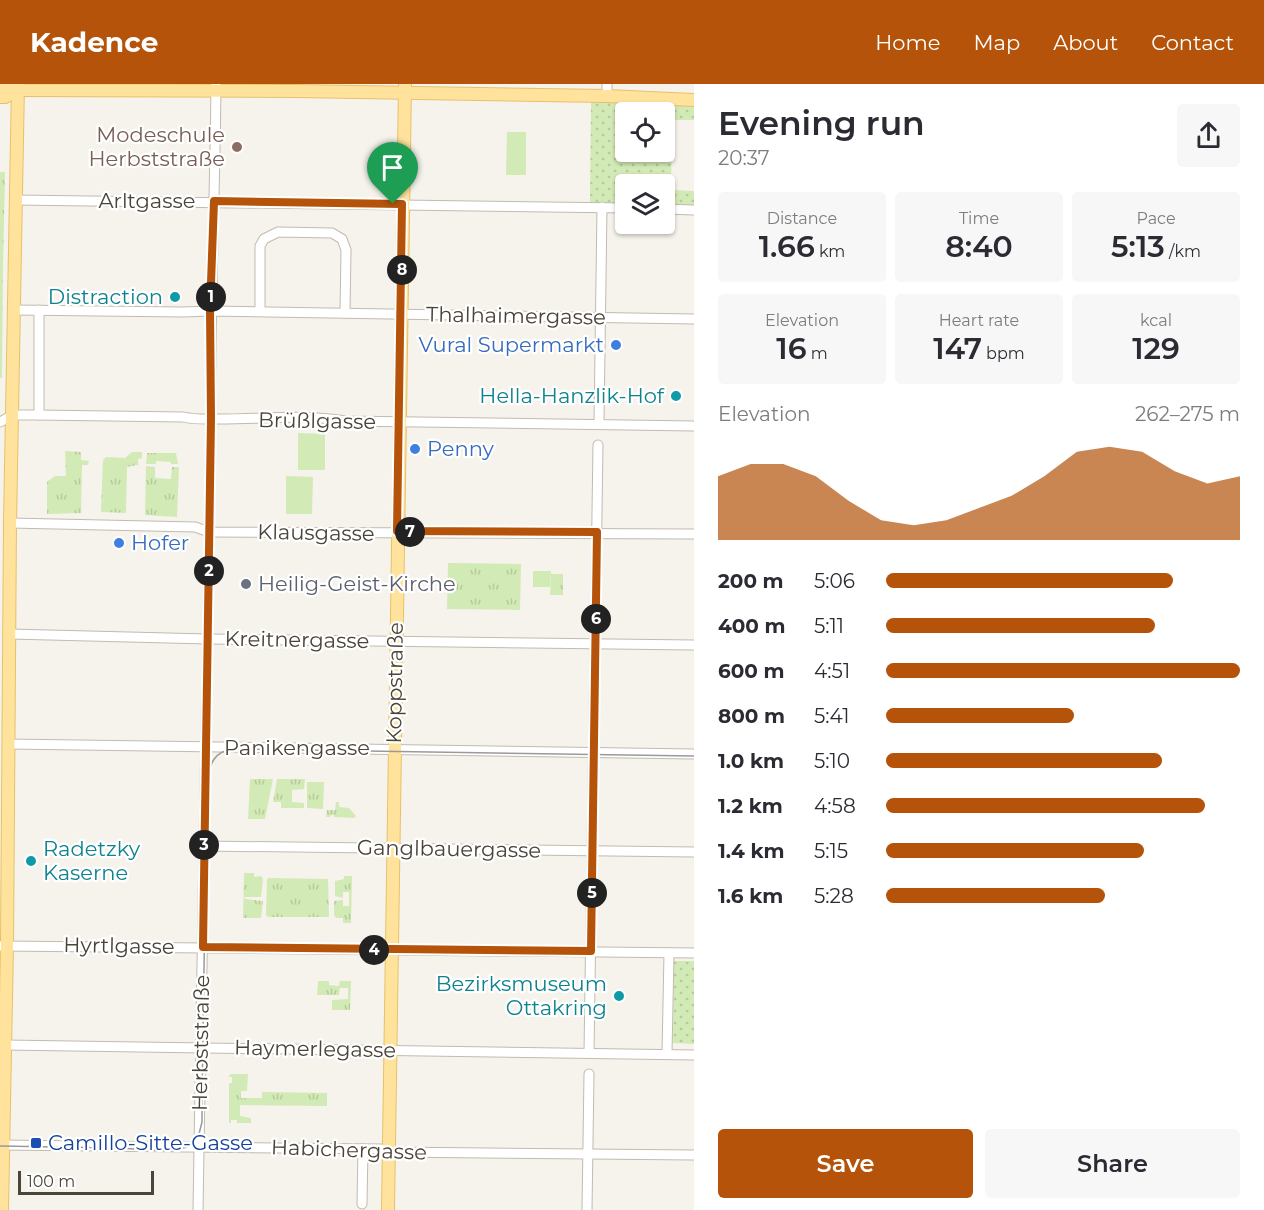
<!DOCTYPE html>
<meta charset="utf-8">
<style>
body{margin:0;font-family:Montserrat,sans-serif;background:#f7f7f7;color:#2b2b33;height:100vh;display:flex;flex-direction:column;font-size:22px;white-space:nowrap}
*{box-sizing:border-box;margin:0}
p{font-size:20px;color:#7c7c81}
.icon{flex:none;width:33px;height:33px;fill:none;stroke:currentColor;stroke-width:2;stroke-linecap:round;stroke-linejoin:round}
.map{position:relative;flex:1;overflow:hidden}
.drawer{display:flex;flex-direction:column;background:#fff;width:570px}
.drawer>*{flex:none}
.controls{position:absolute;left:615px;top:18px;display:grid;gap:12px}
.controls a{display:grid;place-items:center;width:60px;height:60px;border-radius:6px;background:#fff;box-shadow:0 2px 4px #0004;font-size:30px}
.scale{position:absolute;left:18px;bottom:15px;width:136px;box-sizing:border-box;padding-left:6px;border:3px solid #4b4439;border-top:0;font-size:16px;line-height:21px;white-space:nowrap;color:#4b4439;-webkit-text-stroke:4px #fff;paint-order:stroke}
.pin{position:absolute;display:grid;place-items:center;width:51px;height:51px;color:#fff;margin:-62px -26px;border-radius:50% 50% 50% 0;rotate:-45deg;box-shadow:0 0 6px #0007}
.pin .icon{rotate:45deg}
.km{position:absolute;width:30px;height:30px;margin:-15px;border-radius:50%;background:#222;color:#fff;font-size:16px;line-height:30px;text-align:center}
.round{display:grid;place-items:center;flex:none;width:63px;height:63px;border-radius:6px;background:#f7f7f7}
.head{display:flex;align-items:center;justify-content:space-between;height:102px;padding:0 24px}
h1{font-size:33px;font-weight:600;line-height:45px}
.stats{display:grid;grid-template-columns:repeat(3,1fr);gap:9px;height:102px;padding:6px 24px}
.stats div{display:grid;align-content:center;border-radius:6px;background:#f7f7f7;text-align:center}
.stats b{font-size:30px;font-weight:600}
.stats small{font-size:16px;font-weight:400}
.stats p{font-size:16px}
.chart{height:168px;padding:12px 24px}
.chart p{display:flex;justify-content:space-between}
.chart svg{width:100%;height:108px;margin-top:6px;fill:#b45309;opacity:.7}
.action{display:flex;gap:12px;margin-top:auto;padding:12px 24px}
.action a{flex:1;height:69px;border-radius:6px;background:#b45309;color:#fff;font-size:24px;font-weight:600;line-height:69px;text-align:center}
.action a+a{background:#f7f7f7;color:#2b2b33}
ul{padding:0 24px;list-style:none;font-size:20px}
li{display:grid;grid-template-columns:96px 72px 1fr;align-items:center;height:45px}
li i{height:15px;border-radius:8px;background:#b45309}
header{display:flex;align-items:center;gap:36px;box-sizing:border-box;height:84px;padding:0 30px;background:#b45309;color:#fff}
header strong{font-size:28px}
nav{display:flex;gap:33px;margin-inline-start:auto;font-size:21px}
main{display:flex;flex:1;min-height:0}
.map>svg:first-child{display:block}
</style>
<header>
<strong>Kadence</strong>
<nav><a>Home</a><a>Map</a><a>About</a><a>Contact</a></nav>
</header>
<main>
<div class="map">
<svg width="694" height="1126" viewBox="0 0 694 1126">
<defs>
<pattern id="grass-tufts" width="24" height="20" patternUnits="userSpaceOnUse" patternTransform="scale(1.5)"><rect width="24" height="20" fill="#d2eab5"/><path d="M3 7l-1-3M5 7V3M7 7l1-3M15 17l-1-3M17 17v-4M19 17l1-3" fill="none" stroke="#b6ca9c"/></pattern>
<pattern id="forest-crowns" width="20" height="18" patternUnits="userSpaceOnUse" patternTransform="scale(1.5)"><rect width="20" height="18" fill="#d2eab5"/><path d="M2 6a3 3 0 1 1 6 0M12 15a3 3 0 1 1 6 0" fill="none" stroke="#b6ca9c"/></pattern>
<pattern id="park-dots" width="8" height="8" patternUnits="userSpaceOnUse" patternTransform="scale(1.5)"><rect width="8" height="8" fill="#d2eab5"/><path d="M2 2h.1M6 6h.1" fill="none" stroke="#b6ca9c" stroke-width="1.8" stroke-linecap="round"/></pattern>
</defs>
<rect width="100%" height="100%" fill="#f6f3ec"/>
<g fill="url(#grass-tufts)">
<path d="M0,88H5L3,183H0Z"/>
<path d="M65,367L81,368V376L89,377L88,381H82L81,429L47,430V398L55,392H66Z"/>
<path d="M132,368H142V374L138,375V381L127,383L126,429L101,428L103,376L106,373L125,374Z"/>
<path d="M147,369H176L178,380H171V378L156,377V380H146Z"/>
<path d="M146,382L155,383V394L171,395L172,383H179L177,433L145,431Z"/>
<path d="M448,479L521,480L520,526L447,525Z"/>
<path d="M551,490H563V511H550Z"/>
<path d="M250,695H273L265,735H248Z"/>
<path d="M277,695H305L304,705L292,706V718L304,719V724H281V718H273Z"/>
<path d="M307,698H324L323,725L307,724Z"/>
<path d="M336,718H339V723L349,724L356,732L354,734L334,733V731H331L330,733H326L327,726H335Z"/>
<path d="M244,789H254V793L261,792L263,795L261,813H244L245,815L263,817L261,834H243Z"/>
<path d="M344,792H352L351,839H343V834H336L334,831V817L343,816V822H349V808H343V814L335,812V797L344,795Z"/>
<path d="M269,794L328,795L329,833H268L266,831L267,795Z"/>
<path d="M318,897H329V901L339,902L340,897H351L350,926H332V916L348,915V904H340L339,911H317Z"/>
<path d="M231,990H248L247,1007H241V1014H262V1008L327,1009V1022L240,1021V1032L251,1034V1039H237V1036H231V1039H229V999H232V993H228Z"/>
</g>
<path fill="url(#forest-crowns)" d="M0,183H3L2,294H0Z"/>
<g fill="url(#park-dots)" fill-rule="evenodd">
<path d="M607,12L694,15V36H672L671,106L694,107V126L665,125L664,100H626L625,124L602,123L590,119L591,18ZM626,28H664V68H626Z"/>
<path d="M674,877H694V960L673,959Z"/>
</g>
<g fill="#d2eab5">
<path d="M507,48H526V91H506Z"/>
<path d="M298,349L325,350V386H298Z"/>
<path d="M286,392L313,393L312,430H286Z"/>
<path d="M533,487H551L550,503H533Z"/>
</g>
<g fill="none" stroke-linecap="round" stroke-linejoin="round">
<defs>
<g id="minor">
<path d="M607,0V12"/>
<path d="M16,116L626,124"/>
<path d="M664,125L694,126"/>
<path d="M14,226L183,228L210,227L694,235"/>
<path d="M260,227V162L264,155L278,148L332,149L342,155L346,166L345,229"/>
<path d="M39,331V226"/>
<path d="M0,338L13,331H36L183,333C196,336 207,335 220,335C262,335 304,330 345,337L694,342"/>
<path d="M599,339L602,123"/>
<path d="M10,439L195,443L209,448L694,450"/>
<path d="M9,550L208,555L694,561"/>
<path d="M8,660L694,670"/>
<path d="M204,762L694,768"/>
<path d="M0,862L694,869"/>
<path d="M5,961L694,971"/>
<path d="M589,969L598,361"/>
<path d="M667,970L669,869"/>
<path d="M0,1061L381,1065L389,1068L694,1071"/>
<path d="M362,1120L363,1065"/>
<path d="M198,1126L211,335C210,223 215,112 216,0"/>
<path d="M587,1126L589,990"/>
</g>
<g id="major">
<path d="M0,1H5L18,6L296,7L607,12L694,16"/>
<path d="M0,13H5L18,6"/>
<path d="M2,1126L7,861L10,439L18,0"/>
<path d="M388,1126L405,0"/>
</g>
</defs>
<use href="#minor" stroke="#c2bbae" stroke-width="11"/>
<use href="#major" stroke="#e6c16a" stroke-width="14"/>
<use href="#minor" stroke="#fff" stroke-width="9"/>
<use href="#major" stroke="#ffe39c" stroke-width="12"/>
<path stroke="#9a9a9a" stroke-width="1.5" d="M0,1062L116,1064L175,1067L189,1062L199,1050L202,1038V1014L207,693C211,678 215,668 232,665L694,672"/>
</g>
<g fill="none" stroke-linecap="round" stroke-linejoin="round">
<defs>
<path id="route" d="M214,117L402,120L397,447L597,448L591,867L203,863L211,335L210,226Z"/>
</defs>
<use href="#route" stroke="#fff" stroke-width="12"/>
<use href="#route" stroke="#b45309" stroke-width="8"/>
</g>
<circle fill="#8d6e63" stroke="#fff" stroke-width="2" cx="237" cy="63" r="6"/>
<g fill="#0f9aa8" stroke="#fff" stroke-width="2">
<circle cx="175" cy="213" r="6"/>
<circle cx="676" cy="312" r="6"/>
<circle cx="31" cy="777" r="6"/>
<circle cx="619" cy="912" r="6"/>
</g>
<g fill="#3f7fe0" stroke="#fff" stroke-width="2">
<circle cx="616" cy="261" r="6"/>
<circle cx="415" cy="365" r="6"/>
<circle cx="119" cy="459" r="6"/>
</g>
<circle fill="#6b7280" stroke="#fff" stroke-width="2" cx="246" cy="500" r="6"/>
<rect fill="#1a4fb4" stroke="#fff" stroke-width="2" x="30" y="1053" width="12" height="12" rx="3"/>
<g text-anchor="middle" stroke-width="4.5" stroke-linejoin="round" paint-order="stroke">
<g font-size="21" fill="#785e54" stroke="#fff" text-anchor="end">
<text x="225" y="58">Modeschule<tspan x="225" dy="24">Herbststraße</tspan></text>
</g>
<g font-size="21" fill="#4b4439" stroke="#fff">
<text x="147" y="124">Arltgasse</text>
<text transform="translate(516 232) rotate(1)" y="7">Thalhaimergasse</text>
<text transform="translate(317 337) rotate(1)" y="7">Brüßlgasse</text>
<text transform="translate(316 449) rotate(1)" y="7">Klausgasse</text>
<text transform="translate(297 556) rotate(1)" y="7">Kreitnergasse</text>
<text transform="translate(395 599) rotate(-89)" y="7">Koppstraße</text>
<text x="297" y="671">Panikengasse</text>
<text transform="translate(449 765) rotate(1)" y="7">Ganglbauergasse</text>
<text transform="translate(119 862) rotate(1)" y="7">Hyrtlgasse</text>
<text transform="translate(201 959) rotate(-89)" y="7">Herbststraße</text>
<text transform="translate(315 965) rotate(1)" y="7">Haymerlegasse</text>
<text transform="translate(349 1066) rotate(2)" y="7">Habichergasse</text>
</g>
<g font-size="21" fill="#0d838f" stroke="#fff" text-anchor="end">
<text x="163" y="220">Distraction</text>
<text x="664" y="319">Hella-Hanzlik-Hof</text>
<text x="43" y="772" text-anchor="start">Radetzky<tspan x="43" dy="24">Kaserne</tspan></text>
<text x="607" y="907">Bezirksmuseum<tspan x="607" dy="24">Ottakring</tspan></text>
</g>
<g font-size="21" fill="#366cbe" stroke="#fff" text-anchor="start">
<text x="604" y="268" text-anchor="end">Vural Supermarkt</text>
<text x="427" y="372">Penny</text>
<text x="131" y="466">Hofer</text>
</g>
<g font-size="21" fill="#5b616d" stroke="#fff" text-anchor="start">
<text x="258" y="507">Heilig-Geist-Kirche</text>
</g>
<g font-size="21" fill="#164399" stroke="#fff" text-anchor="start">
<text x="48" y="1066">Camillo-Sitte-Gasse</text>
</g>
</g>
</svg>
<div class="controls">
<a><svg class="icon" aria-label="locate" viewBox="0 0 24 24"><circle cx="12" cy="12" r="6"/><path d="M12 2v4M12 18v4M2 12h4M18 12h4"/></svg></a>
<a><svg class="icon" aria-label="layers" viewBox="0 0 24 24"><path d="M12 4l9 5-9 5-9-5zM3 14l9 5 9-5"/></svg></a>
</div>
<div class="scale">100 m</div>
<div class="pin" style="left:393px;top:120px;background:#1e9e55"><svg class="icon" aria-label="arrive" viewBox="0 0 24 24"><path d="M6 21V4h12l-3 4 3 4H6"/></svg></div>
<b class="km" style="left:211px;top:213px">1</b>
<b class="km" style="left:209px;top:487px">2</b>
<b class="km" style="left:204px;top:761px">3</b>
<b class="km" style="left:374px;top:866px">4</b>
<b class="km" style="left:592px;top:809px">5</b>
<b class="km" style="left:596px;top:535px">6</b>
<b class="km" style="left:410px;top:448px">7</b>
<b class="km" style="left:402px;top:186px">8</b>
</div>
<section class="drawer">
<div class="head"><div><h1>Evening run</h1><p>20:37</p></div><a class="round"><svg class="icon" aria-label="share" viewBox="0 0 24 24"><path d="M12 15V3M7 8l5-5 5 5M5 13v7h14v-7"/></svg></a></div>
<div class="stats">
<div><p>Distance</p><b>1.66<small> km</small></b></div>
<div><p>Time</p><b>8:40</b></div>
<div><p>Pace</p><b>5:13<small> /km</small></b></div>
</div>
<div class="stats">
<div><p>Elevation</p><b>16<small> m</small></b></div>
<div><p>Heart rate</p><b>147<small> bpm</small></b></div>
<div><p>kcal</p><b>129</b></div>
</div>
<div class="chart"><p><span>Elevation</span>262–275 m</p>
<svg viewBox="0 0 160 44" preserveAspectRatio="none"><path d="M0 44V18L10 13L20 13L30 18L40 28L50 36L60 38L70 36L80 31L90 26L100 18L110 8L120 6L130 8L140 16L150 21L160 18V44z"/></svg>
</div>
<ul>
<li><b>200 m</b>5:06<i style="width:81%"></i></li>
<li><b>400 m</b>5:11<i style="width:76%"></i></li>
<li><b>600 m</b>4:51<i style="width:100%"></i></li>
<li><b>800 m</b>5:41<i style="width:53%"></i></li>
<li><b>1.0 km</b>5:10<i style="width:78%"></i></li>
<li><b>1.2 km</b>4:58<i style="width:90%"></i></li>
<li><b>1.4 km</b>5:15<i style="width:73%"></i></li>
<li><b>1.6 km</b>5:28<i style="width:62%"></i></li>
</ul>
<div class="action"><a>Save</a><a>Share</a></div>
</section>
</main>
